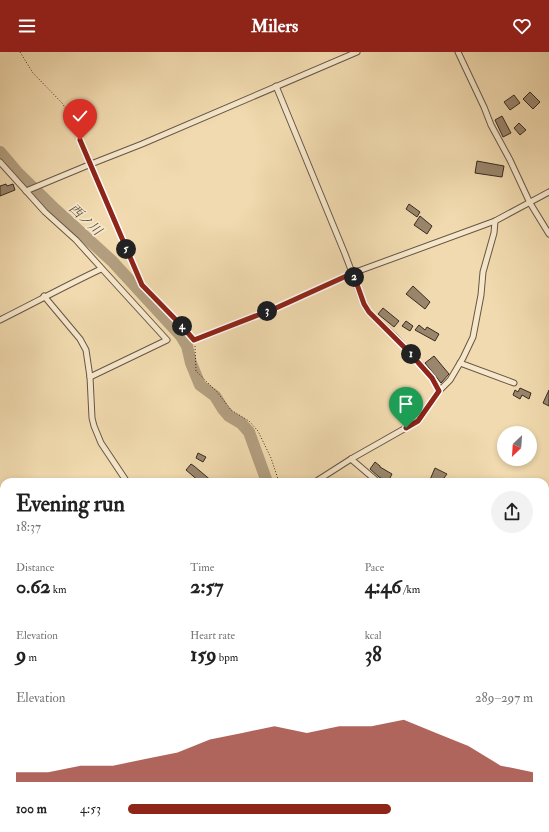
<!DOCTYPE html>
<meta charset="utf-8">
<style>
body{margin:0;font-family:"IM FELL Double Pica","Noto Serif JP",serif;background:#f2f2f2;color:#222;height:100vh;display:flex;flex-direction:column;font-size:15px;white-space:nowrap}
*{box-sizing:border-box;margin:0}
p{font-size:13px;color:#767676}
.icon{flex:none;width:22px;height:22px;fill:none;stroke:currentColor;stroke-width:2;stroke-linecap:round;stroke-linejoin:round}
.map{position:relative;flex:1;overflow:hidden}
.drawer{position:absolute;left:0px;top:426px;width:549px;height:354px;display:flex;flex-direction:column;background:#fff;border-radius:12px 12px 0 0;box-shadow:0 2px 6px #0003}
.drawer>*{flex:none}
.needle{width:26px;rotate:205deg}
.controls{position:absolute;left:497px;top:374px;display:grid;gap:8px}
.controls a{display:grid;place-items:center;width:40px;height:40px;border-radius:50%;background:#fff;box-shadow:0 2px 6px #0003;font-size:20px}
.pin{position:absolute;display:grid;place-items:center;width:34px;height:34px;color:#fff;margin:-41px -17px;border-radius:50% 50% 50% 0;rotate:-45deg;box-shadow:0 0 4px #0007}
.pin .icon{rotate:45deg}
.km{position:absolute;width:20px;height:20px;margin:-10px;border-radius:50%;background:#222;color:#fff;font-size:11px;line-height:20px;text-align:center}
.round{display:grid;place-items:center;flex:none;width:42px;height:42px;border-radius:21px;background:#f2f2f2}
.head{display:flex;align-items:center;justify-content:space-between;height:68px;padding:0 16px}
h1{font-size:22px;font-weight:700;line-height:30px}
.figures{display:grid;grid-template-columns:repeat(3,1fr);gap:6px;height:68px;padding:4px 16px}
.figures div{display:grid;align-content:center}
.figures b{font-size:20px;font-weight:700}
.figures small{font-size:11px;font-weight:400}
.figures p{font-size:11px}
.chart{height:112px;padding:8px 16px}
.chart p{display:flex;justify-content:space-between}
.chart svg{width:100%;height:72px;margin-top:4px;fill:#8f2418;opacity:.7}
ul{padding:0 16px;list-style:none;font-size:13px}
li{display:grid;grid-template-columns:64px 48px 1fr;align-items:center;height:30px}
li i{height:10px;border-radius:5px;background:#8f2418}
header{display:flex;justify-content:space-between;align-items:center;height:52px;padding:0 16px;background:#8f2418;color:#fff;font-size:18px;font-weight:700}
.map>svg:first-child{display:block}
</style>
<header><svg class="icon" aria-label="menu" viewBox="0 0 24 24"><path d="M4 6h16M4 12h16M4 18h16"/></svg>Milers<svg class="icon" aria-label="heart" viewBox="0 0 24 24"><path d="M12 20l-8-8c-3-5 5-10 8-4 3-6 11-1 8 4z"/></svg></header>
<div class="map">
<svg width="549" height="780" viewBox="0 0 549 780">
<rect width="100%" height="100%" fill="#f1daaf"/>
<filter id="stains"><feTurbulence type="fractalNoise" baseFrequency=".005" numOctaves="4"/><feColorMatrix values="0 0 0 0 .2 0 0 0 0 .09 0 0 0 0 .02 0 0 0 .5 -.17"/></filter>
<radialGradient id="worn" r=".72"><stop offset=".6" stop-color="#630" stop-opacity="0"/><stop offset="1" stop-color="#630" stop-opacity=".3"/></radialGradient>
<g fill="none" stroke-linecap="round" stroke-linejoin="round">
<g stroke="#b29e7f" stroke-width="12">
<path d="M0,100L17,120L56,158L112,209L181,284L187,294L191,311L200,333L215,344L223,357L229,364L241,371L249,380L267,430"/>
<path d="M497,780L498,776"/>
</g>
</g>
<g fill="#99866c" stroke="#392a23">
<path d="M530,40L540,50L533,57L523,47Z"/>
<path d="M514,43L520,51L510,58L504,50Z"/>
<path d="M502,64L511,81L503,85L495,68Z"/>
<path d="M519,71L526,78L520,83L514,76Z"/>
<path d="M477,109L504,114L502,125L475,121Z"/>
<path d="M6,132L7,134L13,132L15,138L0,144V134Z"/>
<path d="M409,152L420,160L417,165L406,157Z"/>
<path d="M420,164L432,174L427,182L414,173Z"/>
<path d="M413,234L430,250L425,257L406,242Z"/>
<path d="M383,256L399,269L394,275L378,262Z"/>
<path d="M406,269L413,274L410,279L402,274Z"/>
<path d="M419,273L425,278L427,275L439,282L435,289L415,278Z"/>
<path d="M434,304L449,322L441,331L425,311Z"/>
<path d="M520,336L531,341L529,347L522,343L520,347L513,343L515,338L518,340Z"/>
<path d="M549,338V354L543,351Z"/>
<path d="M198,401L206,405L203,410L196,406Z"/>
<path d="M375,410L380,414V415L392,422L388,430L379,425L370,417Z"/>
<path d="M191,412L194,414L213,430H200L186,418Z"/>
<path d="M435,416L447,422L444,426L452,430H429Z"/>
</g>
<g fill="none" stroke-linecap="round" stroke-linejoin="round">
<defs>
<g id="street">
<path d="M458,0L484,55L491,73L510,108L530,151L549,182"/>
<path d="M276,34L345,202L364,252L369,260L394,284L422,314L432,326L439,339"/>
<path d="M0,110L45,160L76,188L105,220L167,288L90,325"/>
<path d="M26,139L91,112L142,92L357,0"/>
<path d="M44,244L80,287L86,298L90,325L92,366L94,374L101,391L127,430"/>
<path d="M0,268C34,251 67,233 101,217"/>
<path d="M194,288L276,256L353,221L495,169L549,140"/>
<path d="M460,311L514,331"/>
<path d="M351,407L378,430"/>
<path d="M315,430L351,407L418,369L439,339L450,328L463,306L473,285L481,243L483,220L494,181L495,169"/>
<path d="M419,430H421"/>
<path d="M0,445L4,449"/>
<path d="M545,454L549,452"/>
<path d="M2,575L4,580"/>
<path d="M545,581L549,579"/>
<path d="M100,776L102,780"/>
<path d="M328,776L331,780"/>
<path d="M514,776L518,780"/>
<path d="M49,780L55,776"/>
<path d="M209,780V776"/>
</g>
<g id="secondary">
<path d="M545,691H549"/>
<path d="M0,754L4,753"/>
</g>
</defs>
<use href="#street" stroke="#675646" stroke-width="7"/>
<use href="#secondary" stroke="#392a23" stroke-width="9"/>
<g stroke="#392a23" stroke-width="1" stroke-dasharray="1 2" stroke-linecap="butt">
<path d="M20,0L33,21L62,51L69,61L89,107"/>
<path d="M93,117L142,233L191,284"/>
<path d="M195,294L196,319L218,341L231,358L249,369L258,379L271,406L279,430"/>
</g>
<use href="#street" stroke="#f6e7cb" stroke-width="5"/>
<use href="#secondary" stroke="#f6e7cb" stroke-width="7"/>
</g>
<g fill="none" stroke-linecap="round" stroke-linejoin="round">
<defs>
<path id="route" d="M80,88L142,233L180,272L194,288L276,256L353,221L364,252L369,260L407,298L432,326L439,339L418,369L406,376"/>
</defs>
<use href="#route" stroke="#fff" stroke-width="8"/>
<use href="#route" stroke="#8f2418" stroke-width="5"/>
</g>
<g text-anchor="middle" stroke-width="3.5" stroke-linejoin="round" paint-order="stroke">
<g font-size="13" font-style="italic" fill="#5d4d3f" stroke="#f6e7cb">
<text transform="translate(86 167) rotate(43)" y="5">西ノ川</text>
</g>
</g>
<rect width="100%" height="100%" filter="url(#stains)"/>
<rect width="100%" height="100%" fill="url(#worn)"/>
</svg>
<div class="controls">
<a><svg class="needle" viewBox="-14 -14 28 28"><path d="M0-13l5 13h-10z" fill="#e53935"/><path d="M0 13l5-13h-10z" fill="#767676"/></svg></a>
</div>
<div class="pin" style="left:406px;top:376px;background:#1e9e55"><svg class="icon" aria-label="arrive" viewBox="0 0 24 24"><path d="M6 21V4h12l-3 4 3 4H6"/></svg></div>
<div class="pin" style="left:80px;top:88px;background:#d93025"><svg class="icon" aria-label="check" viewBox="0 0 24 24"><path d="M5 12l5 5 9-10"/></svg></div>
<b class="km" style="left:411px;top:302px">1</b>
<b class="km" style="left:354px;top:225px">2</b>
<b class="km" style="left:267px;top:259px">3</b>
<b class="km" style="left:182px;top:274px">4</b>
<b class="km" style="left:126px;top:197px">5</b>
<section class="drawer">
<div class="head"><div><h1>Evening run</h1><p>18:37</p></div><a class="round"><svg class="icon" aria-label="share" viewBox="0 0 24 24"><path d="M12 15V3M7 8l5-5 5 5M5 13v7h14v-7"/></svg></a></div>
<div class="figures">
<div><p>Distance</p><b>0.62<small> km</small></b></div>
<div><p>Time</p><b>2:57</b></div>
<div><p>Pace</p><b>4:46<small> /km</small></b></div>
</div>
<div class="figures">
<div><p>Elevation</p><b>9<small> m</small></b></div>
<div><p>Heart rate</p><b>159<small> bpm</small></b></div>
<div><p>kcal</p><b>38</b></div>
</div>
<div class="chart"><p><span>Elevation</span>289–297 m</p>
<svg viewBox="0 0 160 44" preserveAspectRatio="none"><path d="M0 44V38L10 38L20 34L30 34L40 30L50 26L60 18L70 14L80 10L90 14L100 10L110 10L120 6L130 14L140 22L150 34L160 38V44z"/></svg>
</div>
<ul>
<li><b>100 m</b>4:53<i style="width:65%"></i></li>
</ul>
</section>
</div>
